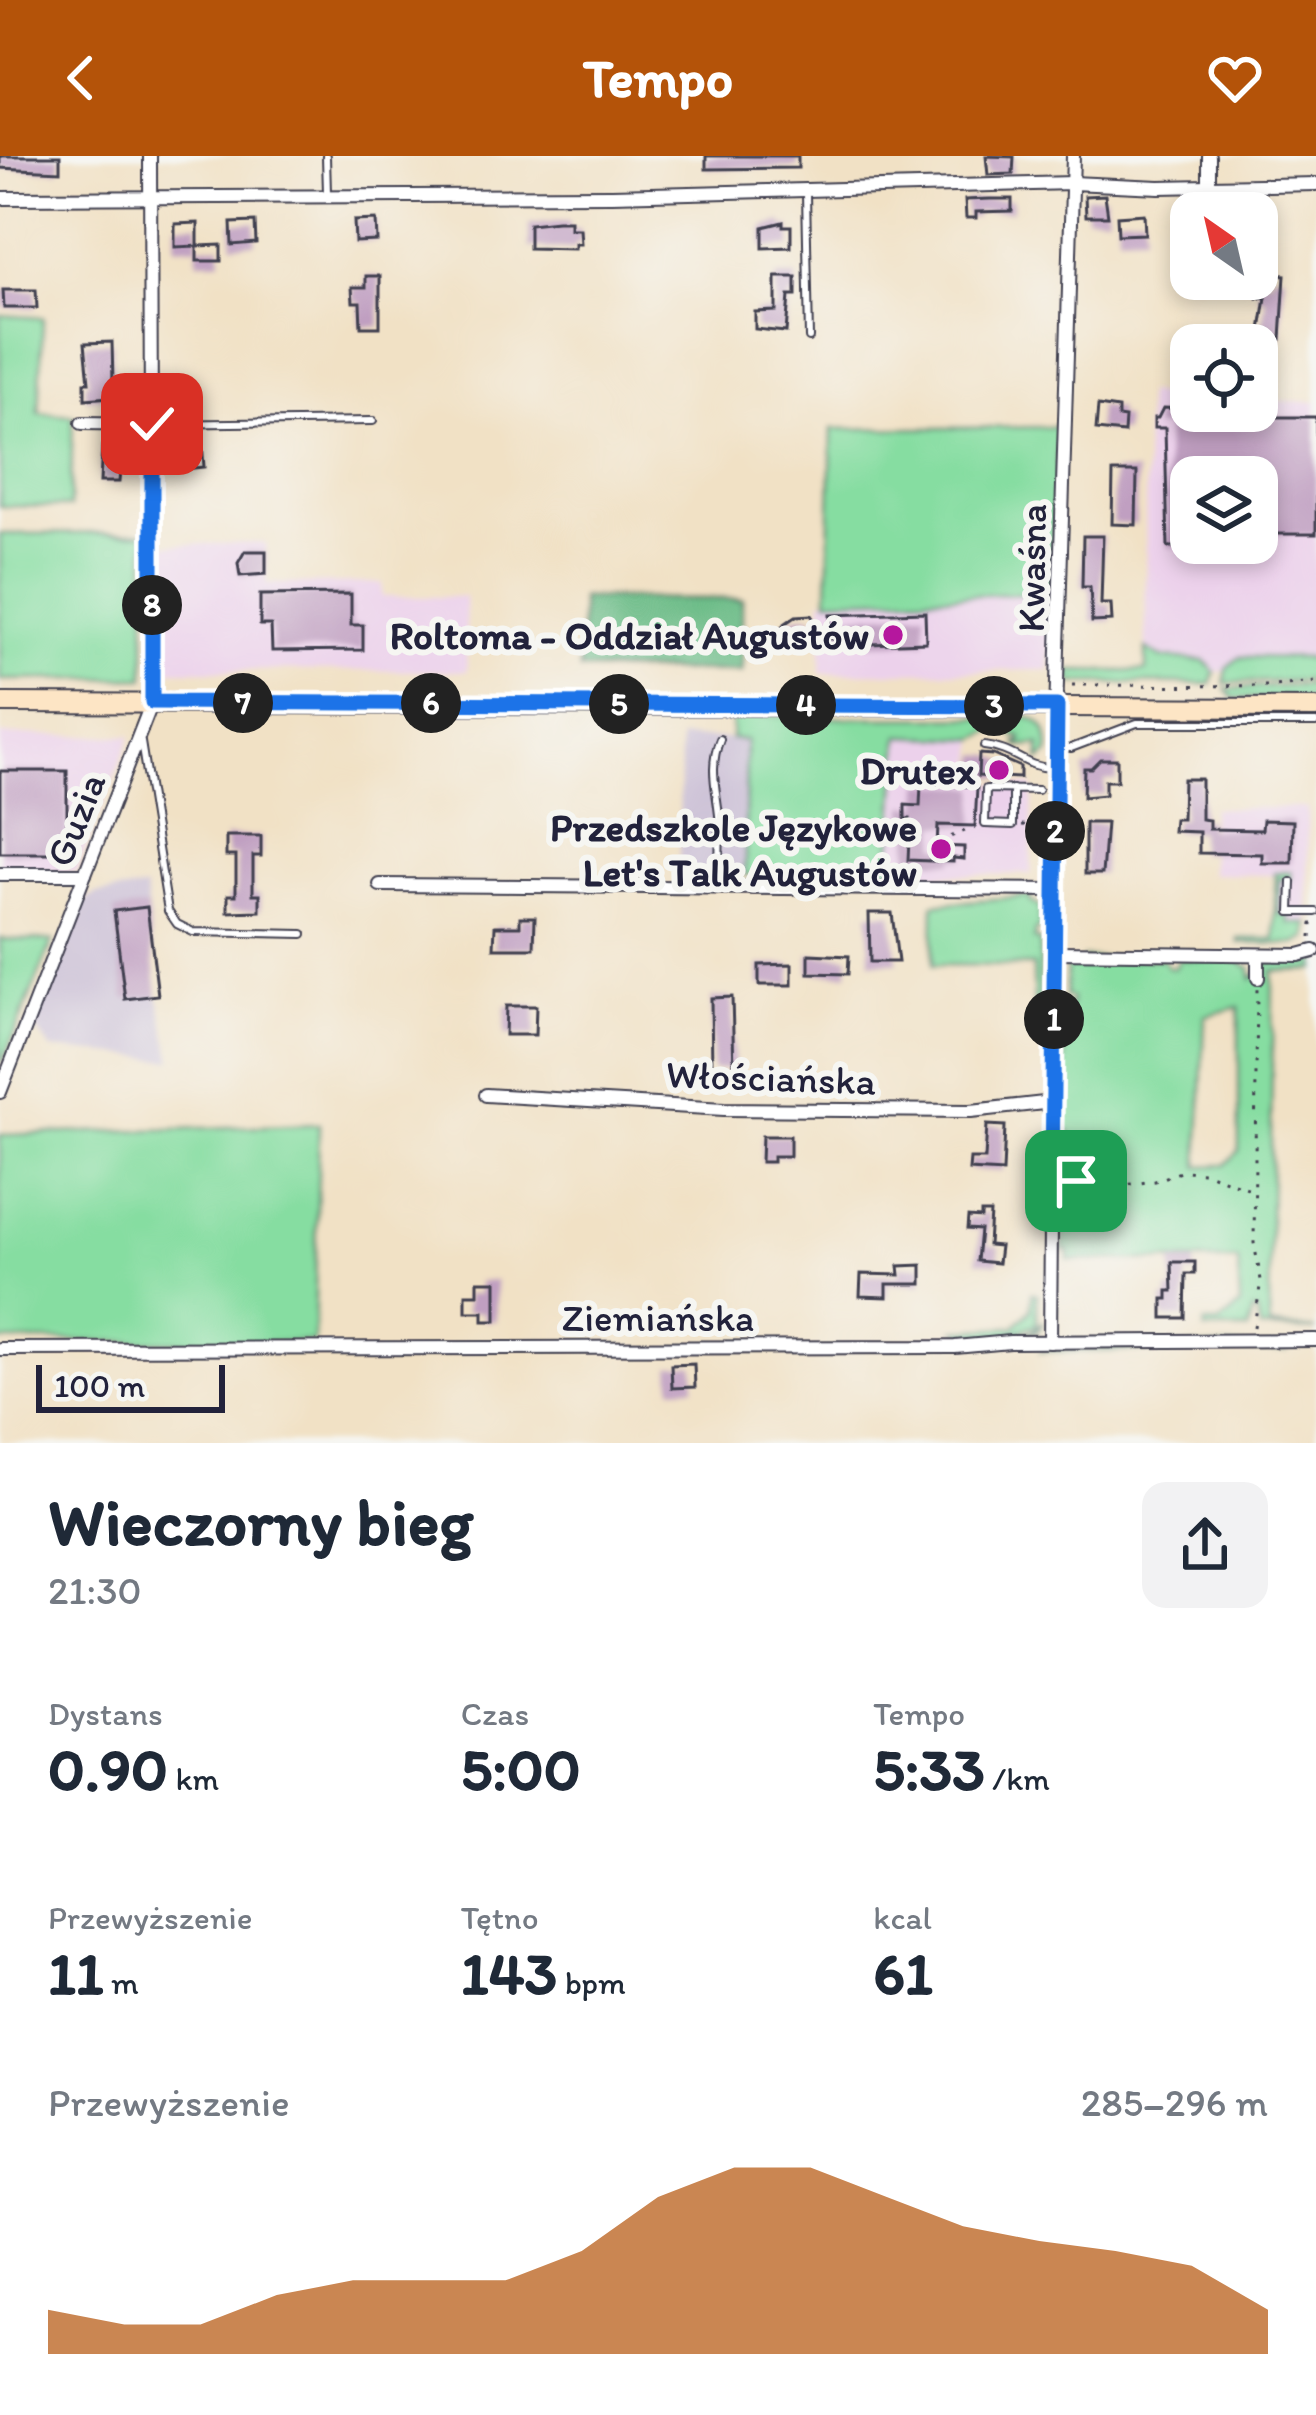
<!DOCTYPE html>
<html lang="pl">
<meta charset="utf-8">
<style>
body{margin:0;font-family:Itim,sans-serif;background:#f2f2f3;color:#1f2937;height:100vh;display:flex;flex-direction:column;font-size:45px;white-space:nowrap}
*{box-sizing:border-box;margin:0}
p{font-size:39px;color:#747a83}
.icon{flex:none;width:66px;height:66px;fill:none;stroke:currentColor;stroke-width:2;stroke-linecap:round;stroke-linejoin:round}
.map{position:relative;height:1287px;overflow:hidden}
.sheet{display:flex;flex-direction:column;background:#fff;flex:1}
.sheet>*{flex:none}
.needle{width:78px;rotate:326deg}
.controls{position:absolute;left:1170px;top:36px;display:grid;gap:24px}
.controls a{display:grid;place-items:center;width:108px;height:108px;border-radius:24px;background:#fff;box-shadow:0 6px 18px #0003;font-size:60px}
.scale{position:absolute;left:36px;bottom:30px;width:189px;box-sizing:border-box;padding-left:12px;border:6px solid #22223b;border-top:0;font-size:33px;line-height:42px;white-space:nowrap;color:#22223b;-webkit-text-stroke:9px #f6f6f2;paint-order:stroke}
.pin{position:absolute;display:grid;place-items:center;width:102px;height:102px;color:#fff;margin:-51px;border-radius:24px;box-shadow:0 6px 18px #0006}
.km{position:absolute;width:60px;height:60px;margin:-30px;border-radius:50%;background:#222;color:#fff;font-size:33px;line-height:60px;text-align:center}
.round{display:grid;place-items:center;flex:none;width:126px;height:126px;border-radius:24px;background:#f2f2f3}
.head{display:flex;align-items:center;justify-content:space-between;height:204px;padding:0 48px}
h1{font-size:66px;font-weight:800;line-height:90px}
.figures{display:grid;grid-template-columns:repeat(3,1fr);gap:18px;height:204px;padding:12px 48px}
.figures div{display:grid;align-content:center}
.figures b{font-size:60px;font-weight:800}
.figures small{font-size:33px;font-weight:400}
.figures p{font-size:33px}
.chart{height:336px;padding:24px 48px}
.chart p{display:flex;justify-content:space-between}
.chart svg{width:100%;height:216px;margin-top:12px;fill:#b45309;opacity:.7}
header{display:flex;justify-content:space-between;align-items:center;height:156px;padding:0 48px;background:#b45309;color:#fff;font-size:54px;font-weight:800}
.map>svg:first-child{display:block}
</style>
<header><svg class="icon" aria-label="back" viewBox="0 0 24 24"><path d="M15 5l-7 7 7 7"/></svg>Tempo<svg class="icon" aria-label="heart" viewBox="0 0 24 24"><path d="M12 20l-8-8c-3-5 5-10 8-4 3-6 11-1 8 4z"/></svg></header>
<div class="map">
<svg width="1316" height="1287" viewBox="0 0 1316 1287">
<rect width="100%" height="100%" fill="#f6f6f2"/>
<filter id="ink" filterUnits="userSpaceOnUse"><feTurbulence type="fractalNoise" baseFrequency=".00833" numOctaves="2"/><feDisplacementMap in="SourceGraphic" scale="24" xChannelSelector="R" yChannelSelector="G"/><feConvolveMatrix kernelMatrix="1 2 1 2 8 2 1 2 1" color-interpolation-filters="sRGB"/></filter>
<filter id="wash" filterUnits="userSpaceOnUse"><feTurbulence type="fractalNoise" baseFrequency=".004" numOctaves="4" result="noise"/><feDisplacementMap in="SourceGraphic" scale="48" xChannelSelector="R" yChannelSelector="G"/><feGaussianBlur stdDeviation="2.7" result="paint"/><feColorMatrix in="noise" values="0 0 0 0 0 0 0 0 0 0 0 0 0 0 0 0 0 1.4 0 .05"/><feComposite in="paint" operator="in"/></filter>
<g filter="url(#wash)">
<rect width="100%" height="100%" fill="#f1e1c5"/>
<g fill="#ecd1eb" fill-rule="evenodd">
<path d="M1145,238L1191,241V255H1257V244L1316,246V516L1146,515ZM1191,321H1257V387H1191Z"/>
<path d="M266,387L267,428L382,427V441H465L467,515L167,514L164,389Z"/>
<path d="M1052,437L1049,514L821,517L822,443Z"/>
<path d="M0,579L131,580L76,716L0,715Z"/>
<path d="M899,580L977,583L974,626L1033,630L1031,718L890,719Z"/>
<path d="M1211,652H1307L1309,773L1275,772L1274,719L1211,718Z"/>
</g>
<g fill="#cbbfd5">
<path d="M680,582L746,583L745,719H679Z"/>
<path d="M145,733L158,839L173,904L51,893L33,868L79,748L97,738Z"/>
</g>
<g fill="#86dda1" stroke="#54806e" stroke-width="3" fill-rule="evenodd">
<path d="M0,159L43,162L39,257L73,260L70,351L0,350Z"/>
<path d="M1058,271L1052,437L828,443L832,273Z"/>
<path d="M146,377L145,522L0,524V378Z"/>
<path d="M1146,493L1161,502L1205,505L1215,516L1211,528L1072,527L1068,515H1146Z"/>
<path d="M1240,501L1316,502V524L1225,527L1227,511Z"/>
<path d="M1316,529V543L1233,542L1226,533Z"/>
<path d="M732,558L839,562L1028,561C1047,566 1049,580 1049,598L1040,605V589L1020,591L1017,587H1022V582L994,574L977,583L900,580L890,719H745L746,584L731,583Z"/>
<path d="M1291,716V723H1279V758L1289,759V767L1309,768L1308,782L1296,788L1239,787V783H1275V717Z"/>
<path d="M1030,740V746L1040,751V773L1035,774L1034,784L1040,785V851H1034L1033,810L933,809L934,748Z"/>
<path d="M0,783L53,785L3,905H0Z"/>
<path d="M1316,799V814L1273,815L1269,1170L1316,1174L1260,1173L1257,1156L1253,1155L1248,1174H1205V1168H1219L1240,1150L1238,1105L1069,1104V1095L1063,1094V1045L1068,1038L1080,1036V1014L1068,1012L1064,986L1071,985L1070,976L1063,975L1065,891L1071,890L1070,884L1064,883L1065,849H1071V842L1065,841L1067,812L1071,808H1082L1083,802L1163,803L1168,812H1175L1179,803L1237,804L1251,812L1252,823L1270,806L1302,805ZM1239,851V995L1225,1009L1199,1010L1205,860Z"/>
<path d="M319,968L314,1186L0,1185V979Z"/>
<path d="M1032,1137L1037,1138V1168L1013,1177H1030L1044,1165L1038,1175L1028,1179L966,1182L957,1174L1014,1171L1031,1153Z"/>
<path d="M1044,1191H1280L1285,1195H1041Z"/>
</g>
<path fill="#6cbc87" stroke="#476f61" stroke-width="3" d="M581,442L742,443V516L580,514Z"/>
<g id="blocks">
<g fill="#c09fc1">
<path d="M0,0H60V15L0,12Z"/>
<path d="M706,0H798V12L706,13Z"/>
<path d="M986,0L1014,1L1013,18L988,19Z"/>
<path d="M1105,39L1108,60H1086L1085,40Z"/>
<path d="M990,43H1012V55L976,56V62H966L965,44Z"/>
<path d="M1144,58L1145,78L1118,79L1117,60Z"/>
<path d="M376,64L377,85L355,86L354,65Z"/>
<path d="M557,65H570V73H580L581,88H575V93L529,92V68Z"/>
<path d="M255,66L256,87L232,89L231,67Z"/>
<path d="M783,66V70H791V91L763,92V71Z"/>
<path d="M198,67V90L221,89V105H197V90L175,91V68Z"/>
<path d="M1271,118L1285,119L1281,183L1260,181L1266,142H1258V123L1271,124Z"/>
<path d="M366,120H380V171H361L360,146H353L352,131H366Z"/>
<path d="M776,121H796V140H789L786,176L755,173V156L776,155Z"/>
<path d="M3,134H36L37,152H4Z"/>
<path d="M112,186L113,226L122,227V240L85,243V226H89L85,187Z"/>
<path d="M1098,250L1118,253V261L1125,262L1124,277L1096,274Z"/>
<path d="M1163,252L1232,255V261H1316V378H1257V321H1191V391H1168L1165,272H1154V262H1158Z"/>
<path d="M202,286L204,311L184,313L182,287Z"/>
<path d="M102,290H122L119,326H100Z"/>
<path d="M1113,316H1137L1136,369L1112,368Z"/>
<path d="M1083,380H1103L1101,448H1111L1112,465L1092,466L1090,431H1082Z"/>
<path d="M245,395H266V418L240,420L238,407Z"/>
<path d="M351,438V469H363V494L272,495L271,469H260V439Z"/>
<path d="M925,456L926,486L869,488V482L831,483L830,459Z"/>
<path d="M811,459L815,465L808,478L796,486L783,487L778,478L783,469L796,460Z"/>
<path d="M979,598L993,599L1020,611V622L978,620Z"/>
<path d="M1100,603H1117V625H1105V639L1083,641L1084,612H1091Z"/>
<path d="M0,615H67V688L55,697H0Z"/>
<path d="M1183,623H1201V663L1209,664V673L1262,674L1263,664L1293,665L1292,707H1262V698L1199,697V676L1173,675L1174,663H1182Z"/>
<path d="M921,628L977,631L975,670L938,669L937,690L964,691V703L953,702V706L908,704L910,663H905V649L920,650Z"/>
<path d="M1085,667H1106L1102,718H1085Z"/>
<path d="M226,680H261V700H253V738H260V755L228,756V739H236V700H226Z"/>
<path d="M147,751L158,839L125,843L114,755Z"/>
<path d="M869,757H892L898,806H870Z"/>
<path d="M520,761H535L534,792H494L495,770H520Z"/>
<path d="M809,798L849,800L848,818L809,817Z"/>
<path d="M792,808V829H759V809Z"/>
<path d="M732,841L734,913L712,914L711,842Z"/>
<path d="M506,850H536L535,879H505Z"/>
<path d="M987,969L1005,970L1003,1016L969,1014L970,1003H985Z"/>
<path d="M762,980H790V1000H773V1006H761Z"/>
<path d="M981,1057H990L988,1089L1000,1090L998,1107L977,1105L980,1074L967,1073L968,1061L981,1062Z"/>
<path d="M1172,1106H1195V1118H1186L1185,1162H1163V1143H1168V1135H1173Z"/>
<path d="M922,1109V1128H887V1141L860,1140L861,1118L900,1119L899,1110Z"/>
<path d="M478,1125H496V1165H483V1156H466V1138H478Z"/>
<path d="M694,1208L695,1231L672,1232L671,1209Z"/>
</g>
</g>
</g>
<g filter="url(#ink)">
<use href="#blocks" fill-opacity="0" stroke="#413f50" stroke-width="3"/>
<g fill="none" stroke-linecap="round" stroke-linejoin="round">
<defs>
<g id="lane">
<path d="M326,0L327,37"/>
<path d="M806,37L809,182"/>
<path d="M155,268L373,265"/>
<path d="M720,583C707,614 719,640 720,672C720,695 716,711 728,731"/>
<path d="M141,586L168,755L177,768L193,776L303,778"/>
<path d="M984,590C1015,593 1025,612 1052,612"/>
<path d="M1055,592H1071L1137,567H1316"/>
<path d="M1013,633V669L985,668L986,633L1038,634"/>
<path d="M1292,726L1291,756H1316"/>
</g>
<g id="street">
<path d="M1209,30V0"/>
<path d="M0,42L612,39L1072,27L1159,31L1316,28"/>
<path d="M82,267L152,268"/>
<path d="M0,718H85"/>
<path d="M380,729L1055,734"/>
<path d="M1055,796L1299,799L1314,795"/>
<path d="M1258,822V799"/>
<path d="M0,936L152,546L150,0"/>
<path d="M486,939L724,953L971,955L1053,946"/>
<path d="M1051,1026L1081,1025"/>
<path d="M1050,1186L1055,592L1073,0"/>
<path d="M0,1193L955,1191L1010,1186L1316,1184"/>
</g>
<path id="secondary" d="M0,547L1316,552"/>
</defs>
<use href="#lane" stroke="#413f50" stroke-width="10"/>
<use href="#street" stroke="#413f50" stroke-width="16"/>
<use href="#secondary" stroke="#413f50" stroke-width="22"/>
<g stroke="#413f50" stroke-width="3" stroke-dasharray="3 9" stroke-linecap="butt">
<path d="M1072,529L1274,530L1316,526"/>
<path d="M1022,669L1038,670"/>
<path d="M946,691L950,681L975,671"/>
<path d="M1311,782L1312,768H1316"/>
<path d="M1094,1026L1124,1029L1155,1025L1183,1015L1204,1016L1253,1034"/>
<path d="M1254,1171L1261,1124L1254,1087L1257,833"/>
</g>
<use href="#lane" stroke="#fff" stroke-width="6"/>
<use href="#street" stroke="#fff" stroke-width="12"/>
<use href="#secondary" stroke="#fde5c5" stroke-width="18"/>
</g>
</g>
<g fill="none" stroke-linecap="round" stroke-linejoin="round" filter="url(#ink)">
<defs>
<path id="route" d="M152,268V546L1057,550L1052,1026L1076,1025"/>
</defs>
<use href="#route" stroke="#fff" stroke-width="24"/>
<use href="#route" stroke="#1a73e8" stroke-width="15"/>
</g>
<g fill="#b5179e" stroke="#f6f6f2" stroke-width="4.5">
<circle cx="893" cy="479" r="12"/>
<circle cx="999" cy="614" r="12"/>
<circle cx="941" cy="693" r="12"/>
</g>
<g text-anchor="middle" stroke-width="12" stroke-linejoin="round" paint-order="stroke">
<g font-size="39" fill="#22223b" stroke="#f6f6f2">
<text transform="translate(1031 412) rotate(-89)" y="14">Kwaśna</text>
<text transform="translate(75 663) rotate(-68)" y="14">Guzia</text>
<text transform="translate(771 921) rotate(2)" y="14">Włościańska</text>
<text x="658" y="1175">Ziemiańska</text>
</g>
<g font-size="39" font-weight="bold" fill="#22223b" stroke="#f6f6f2" text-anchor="end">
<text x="869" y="493">Roltoma - Oddział Augustów</text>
<text x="975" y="628">Drutex</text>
<text x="917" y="685">Przedszkole Językowe<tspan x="917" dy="45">Let's Talk Augustów</tspan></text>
</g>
</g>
</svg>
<div class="controls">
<a><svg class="needle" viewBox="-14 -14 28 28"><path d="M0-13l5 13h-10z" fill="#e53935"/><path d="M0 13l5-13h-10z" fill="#747a83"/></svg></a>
<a><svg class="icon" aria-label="locate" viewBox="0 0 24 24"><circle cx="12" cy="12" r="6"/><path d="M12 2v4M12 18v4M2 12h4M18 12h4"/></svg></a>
<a><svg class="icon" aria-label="layers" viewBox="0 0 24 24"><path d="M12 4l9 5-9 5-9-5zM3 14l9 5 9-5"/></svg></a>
</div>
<div class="scale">100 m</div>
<div class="pin" style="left:1076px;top:1025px;background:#1e9e55"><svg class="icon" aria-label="arrive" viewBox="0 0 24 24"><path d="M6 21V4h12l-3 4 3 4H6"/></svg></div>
<div class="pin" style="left:152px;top:268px;background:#d93025"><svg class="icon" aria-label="check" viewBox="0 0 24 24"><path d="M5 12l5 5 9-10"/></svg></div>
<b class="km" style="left:1054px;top:863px">1</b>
<b class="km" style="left:1055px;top:675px">2</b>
<b class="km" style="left:994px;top:550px">3</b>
<b class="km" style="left:806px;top:549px">4</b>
<b class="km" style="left:619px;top:548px">5</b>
<b class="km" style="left:431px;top:547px">6</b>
<b class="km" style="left:243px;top:547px">7</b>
<b class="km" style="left:152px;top:449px">8</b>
</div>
<section class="sheet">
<div class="head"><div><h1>Wieczorny bieg</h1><p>21:30</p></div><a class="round"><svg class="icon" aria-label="share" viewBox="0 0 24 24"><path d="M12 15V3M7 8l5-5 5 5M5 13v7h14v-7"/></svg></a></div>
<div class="figures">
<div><p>Dystans</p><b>0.90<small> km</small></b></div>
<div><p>Czas</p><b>5:00</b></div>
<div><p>Tempo</p><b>5:33<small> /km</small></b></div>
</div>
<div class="figures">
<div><p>Przewyższenie</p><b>11<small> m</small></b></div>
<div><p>Tętno</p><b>143<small> bpm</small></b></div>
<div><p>kcal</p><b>61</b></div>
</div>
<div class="chart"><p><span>Przewyższenie</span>285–296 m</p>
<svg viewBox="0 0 160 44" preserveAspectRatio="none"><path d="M0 44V35L10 38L20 38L30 32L40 29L50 29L60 29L70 23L80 12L90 6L100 6L110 12L120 18L130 21L140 23L150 26L160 35V44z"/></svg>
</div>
</section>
